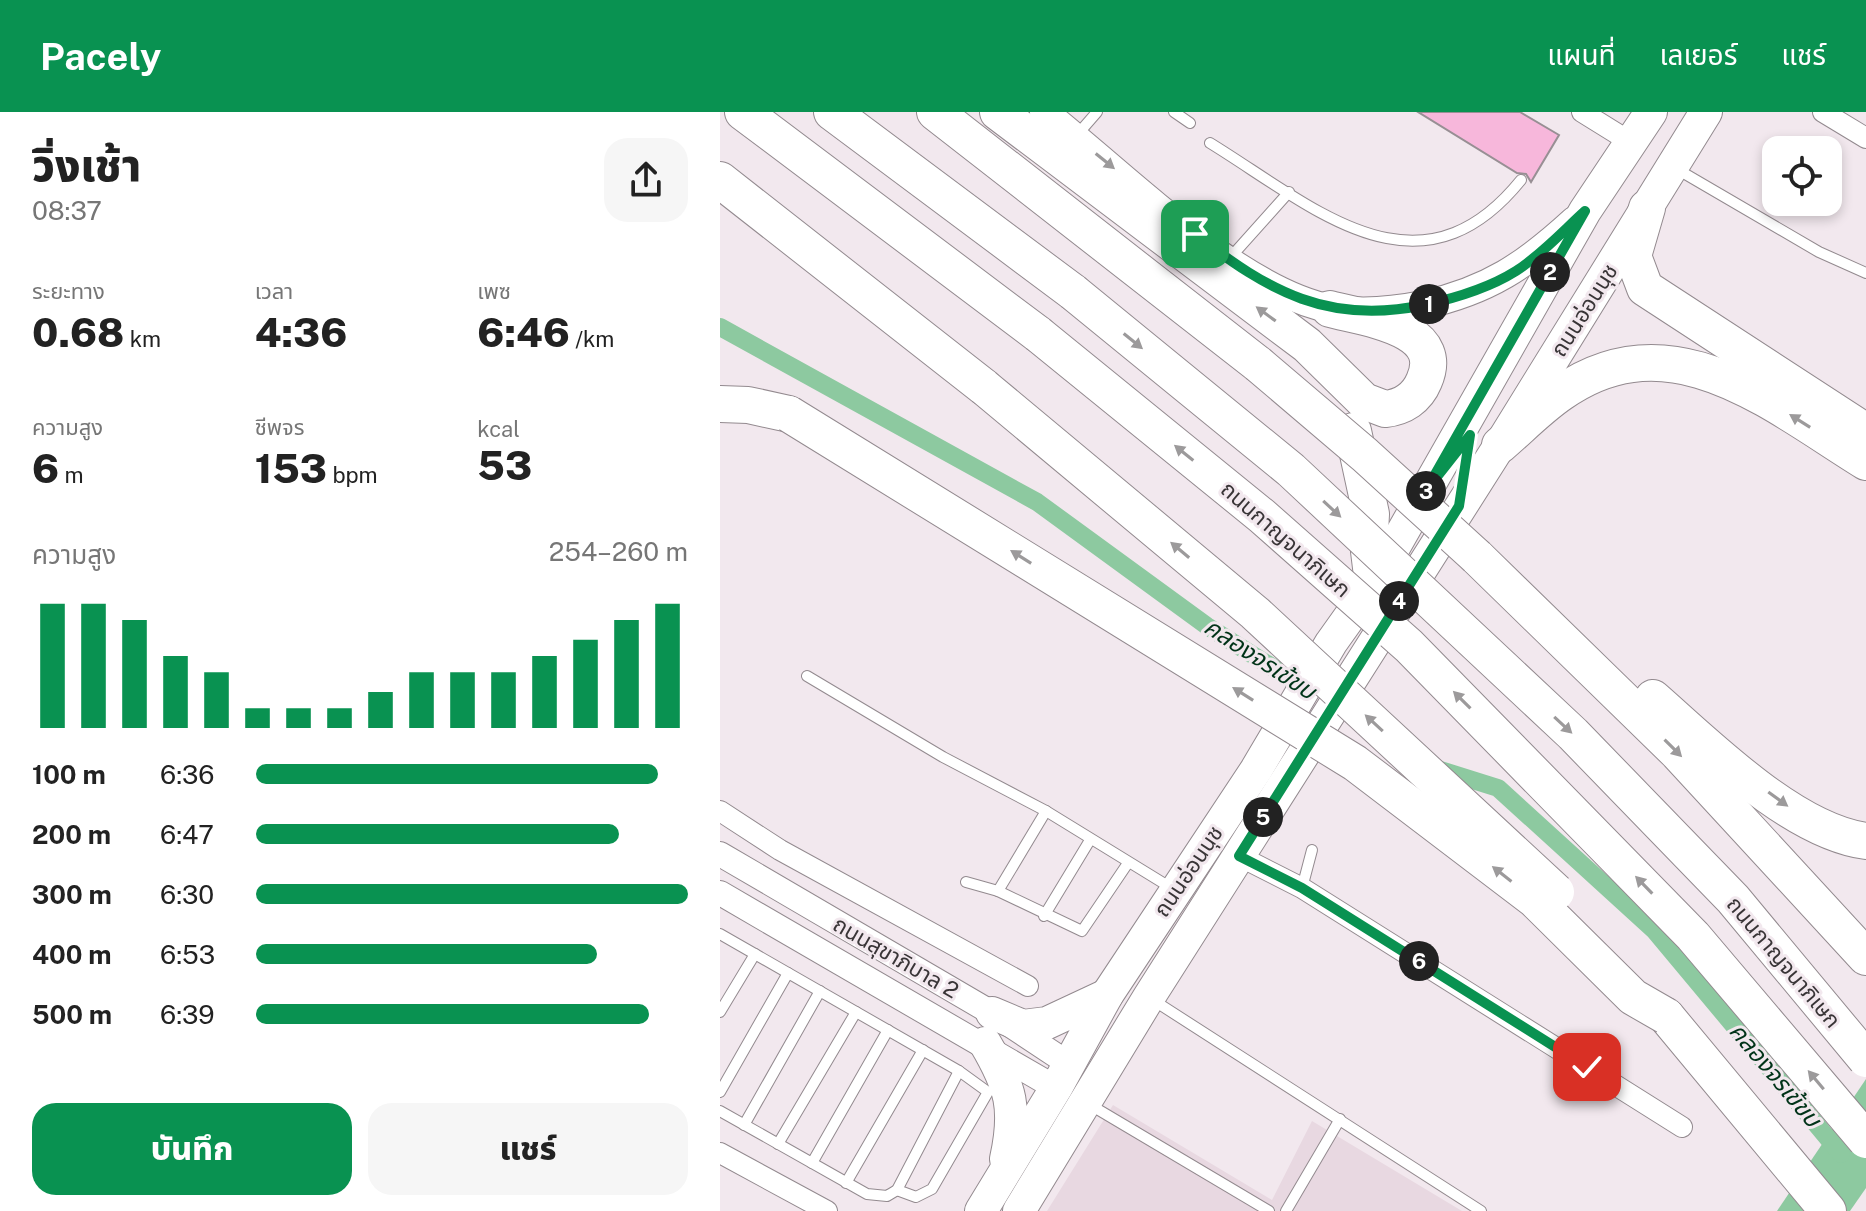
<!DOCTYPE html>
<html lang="th">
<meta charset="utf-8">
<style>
body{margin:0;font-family:"Public Sans","Noto Sans Thai",sans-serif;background:#f6f6f6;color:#222;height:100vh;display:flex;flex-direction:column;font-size:30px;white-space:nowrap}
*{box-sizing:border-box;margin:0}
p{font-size:26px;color:#767676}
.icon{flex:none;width:44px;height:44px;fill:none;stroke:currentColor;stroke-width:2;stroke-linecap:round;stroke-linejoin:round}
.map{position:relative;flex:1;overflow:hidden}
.sheet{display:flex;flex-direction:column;background:#fff;width:720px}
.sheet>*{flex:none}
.tools{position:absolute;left:1042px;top:24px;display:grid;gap:16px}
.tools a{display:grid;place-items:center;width:80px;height:80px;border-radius:16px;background:#fff;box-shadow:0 4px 12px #0003;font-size:40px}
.pin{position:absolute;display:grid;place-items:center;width:68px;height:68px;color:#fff;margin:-34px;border-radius:16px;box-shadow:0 4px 12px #0006}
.km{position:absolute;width:40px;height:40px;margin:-20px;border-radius:50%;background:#222;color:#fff;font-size:22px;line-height:40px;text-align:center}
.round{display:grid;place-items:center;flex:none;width:84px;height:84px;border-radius:24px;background:#f6f6f6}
.headline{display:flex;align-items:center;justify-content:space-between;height:136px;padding:0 32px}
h1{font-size:44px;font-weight:800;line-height:60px}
.figures{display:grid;grid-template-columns:repeat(3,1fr);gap:12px;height:136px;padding:8px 32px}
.figures div{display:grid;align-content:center}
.figures b{font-size:40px;font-weight:800}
.figures small{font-size:22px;font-weight:400}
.figures p{font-size:22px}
.chart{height:224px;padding:16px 32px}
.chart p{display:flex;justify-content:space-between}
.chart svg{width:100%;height:144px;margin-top:8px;stroke:#099251;stroke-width:6}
.cta{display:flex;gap:16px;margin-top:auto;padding:16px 32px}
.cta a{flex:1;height:92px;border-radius:24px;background:#099251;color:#fff;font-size:32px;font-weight:800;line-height:92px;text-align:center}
.cta a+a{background:#f6f6f6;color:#222}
ul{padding:0 32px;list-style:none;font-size:26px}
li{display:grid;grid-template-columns:128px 96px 1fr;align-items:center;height:60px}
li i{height:20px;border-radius:10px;background:#099251}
header{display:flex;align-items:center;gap:48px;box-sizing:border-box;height:112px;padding:0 40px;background:#099251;color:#fff}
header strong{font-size:38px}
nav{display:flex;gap:44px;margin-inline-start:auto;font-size:28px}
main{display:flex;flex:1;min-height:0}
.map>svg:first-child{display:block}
</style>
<header>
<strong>Pacely</strong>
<nav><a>แผนที่</a><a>เลเยอร์</a><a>แชร์</a></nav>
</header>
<main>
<section class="sheet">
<div class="headline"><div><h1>วิ่งเช้า</h1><p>08:37</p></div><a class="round"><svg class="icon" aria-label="share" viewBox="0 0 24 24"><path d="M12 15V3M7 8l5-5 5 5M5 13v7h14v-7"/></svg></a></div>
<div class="figures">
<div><p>ระยะทาง</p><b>0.68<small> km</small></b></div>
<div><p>เวลา</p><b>4:36</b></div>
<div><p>เพซ</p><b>6:46<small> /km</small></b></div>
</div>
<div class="figures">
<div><p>ความสูง</p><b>6<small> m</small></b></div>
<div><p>ชีพจร</p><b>153<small> bpm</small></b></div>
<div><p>kcal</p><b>53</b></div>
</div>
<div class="chart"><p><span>ความสูง</span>254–260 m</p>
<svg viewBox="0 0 160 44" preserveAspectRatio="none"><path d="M5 44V6M15 44V6M25 44V11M35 44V22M45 44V27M55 44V38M65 44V38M75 44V38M85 44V33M95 44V27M105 44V27M115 44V27M125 44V22M135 44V17M145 44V11M155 44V6"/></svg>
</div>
<ul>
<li><b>100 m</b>6:36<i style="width:93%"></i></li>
<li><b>200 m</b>6:47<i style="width:84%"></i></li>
<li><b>300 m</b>6:30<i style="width:100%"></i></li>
<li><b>400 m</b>6:53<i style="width:79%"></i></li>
<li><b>500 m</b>6:39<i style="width:91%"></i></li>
</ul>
<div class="cta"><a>บันทึก</a><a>แชร์</a></div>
</section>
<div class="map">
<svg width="1146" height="1099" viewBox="0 0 1146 1099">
<rect width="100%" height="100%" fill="#f2e8ee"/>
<path fill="#e8d8e1" d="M393,993L552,1088L592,1009L742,1099H327Z"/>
<path fill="#8dc9a0" d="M1146,967V1076L1130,1099H1057Z"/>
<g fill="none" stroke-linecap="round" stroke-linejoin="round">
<g stroke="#8dc9a0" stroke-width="18">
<path d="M0,215L317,390L487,514L590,579"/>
<path d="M714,656L778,676L934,818L1121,1042"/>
</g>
</g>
<path fill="#f7b7db" stroke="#988f94" stroke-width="2" d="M698,0H800L839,23L811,70L806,62L797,61Z"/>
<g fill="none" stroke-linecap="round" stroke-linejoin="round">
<defs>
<g id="service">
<path d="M454,0L470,11"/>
<path d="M357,23L377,0"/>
<path d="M490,31C594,95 699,194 801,68"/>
<path d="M955,56L1099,140L1146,161"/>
<path d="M509,147L569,80"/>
<path d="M87,564L223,645L326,699L453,777"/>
<path d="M246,770L278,779L362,819L408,751"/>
<path d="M582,776L592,738"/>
<path d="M278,779L326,699"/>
<path d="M324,804L370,728"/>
<path d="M0,822L239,959L268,980L212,1077L196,1085L177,1078"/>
<path d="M433,888L761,1099"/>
<path d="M0,900L35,842"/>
<path d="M0,980L68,861"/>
<path d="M367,991L549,1099"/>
<path d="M0,999L147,1082L167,1084L177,1078L239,959"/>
<path d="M24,1013L100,879"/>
<path d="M58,1032L136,900"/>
<path d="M92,1051L168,918"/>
<path d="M126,1071L203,938"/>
<path d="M566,1099L620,1007"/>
</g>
<g id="minor">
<path d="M862,0L912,31"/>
<path d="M1103,0L1146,26"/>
<path d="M0,699L60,738L308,874"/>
<path d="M519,744L582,776L962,1015"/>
<path d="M0,1041L107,1099"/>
</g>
<g id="tertiary">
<path d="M0,742L272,901L349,952"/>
<path d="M0,781L336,976"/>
</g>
<path id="secondary" d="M324,0C400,60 519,180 612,197C643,202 673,199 703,193C768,179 806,153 854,109"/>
<g id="primary">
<path d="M272,901L303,914L327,911L387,883"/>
<path d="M265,931C291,975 297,997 286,1047"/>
<path d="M261,1099L336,976L387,883L536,658L611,531L653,472L865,99L931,0"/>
<path d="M299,1099L429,885L780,333L986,0"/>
</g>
<g id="motorway">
<path d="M23,0L318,222"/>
<path d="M112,0L353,180"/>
<path d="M215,0L538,252"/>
<path d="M278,0L587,233L644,289L665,297C683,295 697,286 704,269C728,215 643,206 610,197"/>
<path d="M0,68L264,275"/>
<path d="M927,96L913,144L925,176L1146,320"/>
<path d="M0,292L28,293L69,302"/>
<path d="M633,319L651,402L649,439L653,472"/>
<path d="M780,333C800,316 819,296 841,281C951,204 1052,292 1146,350"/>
<path d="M757,445L958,641L1146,845"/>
<path d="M933,586C988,634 1072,719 1146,729"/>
<path d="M946,904L1108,1099"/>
</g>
</defs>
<use href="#service" stroke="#938a8f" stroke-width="12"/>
<use href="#minor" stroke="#938a8f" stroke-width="22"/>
<use href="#tertiary" stroke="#938a8f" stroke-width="26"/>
<use href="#secondary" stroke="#938a8f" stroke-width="30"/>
<use href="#primary" stroke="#938a8f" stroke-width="34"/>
<use href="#motorway" stroke="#938a8f" stroke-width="38"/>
<use href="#service" stroke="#fff" stroke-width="10"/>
<use href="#minor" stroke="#fff" stroke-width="20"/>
<use href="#tertiary" stroke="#fff" stroke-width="24"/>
<use href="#secondary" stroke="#fff" stroke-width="28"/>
<use href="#primary" stroke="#fff" stroke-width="32"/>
<use href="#motorway" stroke="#fff" stroke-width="36"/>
<defs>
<g id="motorway-bridge">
<path d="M353,180L571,358L853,622L1013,787L1146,947"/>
<path d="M318,222L542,404L689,534L973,824L1146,1028"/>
<path d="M538,252L645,343L757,445"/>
<path d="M264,275L535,501L836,780"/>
<path d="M69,302L635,651L815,788L913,885L946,904"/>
</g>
</defs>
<use href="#motorway-bridge" stroke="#938a8f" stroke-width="38" stroke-linecap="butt"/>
<use href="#motorway-bridge" stroke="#fff" stroke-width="36"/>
</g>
<defs><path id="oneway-solid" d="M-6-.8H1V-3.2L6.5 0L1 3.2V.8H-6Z" transform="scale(2)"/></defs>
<g fill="#9c9a9b">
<use href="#oneway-solid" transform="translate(385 49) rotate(39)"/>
<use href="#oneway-solid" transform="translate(546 202) rotate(-144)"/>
<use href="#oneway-solid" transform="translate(413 229) rotate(39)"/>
<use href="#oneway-solid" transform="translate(1080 309) rotate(-148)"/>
<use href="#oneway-solid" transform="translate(464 341) rotate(-141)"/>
<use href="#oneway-solid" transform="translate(612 397) rotate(43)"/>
<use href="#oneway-solid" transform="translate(460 438) rotate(-140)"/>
<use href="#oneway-solid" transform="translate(301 445) rotate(-148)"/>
<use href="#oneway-solid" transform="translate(523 582) rotate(-148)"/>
<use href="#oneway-solid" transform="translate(742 588) rotate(-135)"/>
<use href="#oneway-solid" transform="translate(654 611) rotate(-137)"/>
<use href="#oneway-solid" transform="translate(843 613) rotate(43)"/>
<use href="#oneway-solid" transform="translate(953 636) rotate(45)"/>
<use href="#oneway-solid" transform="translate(1058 687) rotate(36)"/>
<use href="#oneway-solid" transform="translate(782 762) rotate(-142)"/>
<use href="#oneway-solid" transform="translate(924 773) rotate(-134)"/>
<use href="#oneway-solid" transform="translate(1096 968) rotate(-130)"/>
</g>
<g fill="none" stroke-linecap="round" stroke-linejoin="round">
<defs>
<path id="route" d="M475,122C549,180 609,213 704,193C736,186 769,176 796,159C821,143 843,119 865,99L705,380L750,323L739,394L519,744L582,776L867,955"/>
</defs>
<use href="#route" stroke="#fff" stroke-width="16"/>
<use href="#route" stroke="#099251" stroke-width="10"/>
</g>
<g text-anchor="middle" stroke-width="6" stroke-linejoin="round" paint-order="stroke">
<g font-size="22" fill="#393537" stroke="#f2e8ee">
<text transform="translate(864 198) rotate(-58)" y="8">ถนนอ่อนนุช</text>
<text transform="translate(566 427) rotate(41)" y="8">ถนนกาญจนาภิเษก</text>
<text transform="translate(468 759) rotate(-56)" y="8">ถนนอ่อนนุช</text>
<text transform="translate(176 845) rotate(30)" y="8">ถนนสุขาภิบาล 2</text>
<text transform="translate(1064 850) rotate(50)" y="8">ถนนกาญจนาภิเษก</text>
</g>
<g font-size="24" font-style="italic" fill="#013318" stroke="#f2e8ee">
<text transform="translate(540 547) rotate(33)" y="8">คลองจรเข้ขบ</text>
<text transform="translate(1055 963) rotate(50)" y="8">คลองจรเข้ขบ</text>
</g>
</g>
</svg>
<div class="tools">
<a><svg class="icon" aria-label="locate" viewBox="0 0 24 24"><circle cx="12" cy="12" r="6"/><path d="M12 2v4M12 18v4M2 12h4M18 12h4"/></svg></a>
</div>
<div class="pin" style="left:475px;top:122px;background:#1e9e55"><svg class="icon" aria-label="arrive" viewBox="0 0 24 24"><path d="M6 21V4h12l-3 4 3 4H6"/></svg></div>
<div class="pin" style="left:867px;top:955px;background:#d93025"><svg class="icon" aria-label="check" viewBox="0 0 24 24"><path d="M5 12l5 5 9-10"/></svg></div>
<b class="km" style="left:709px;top:192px">1</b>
<b class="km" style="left:830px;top:160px">2</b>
<b class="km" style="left:706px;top:379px">3</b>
<b class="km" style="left:679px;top:489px">4</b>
<b class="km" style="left:543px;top:705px">5</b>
<b class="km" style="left:699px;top:849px">6</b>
</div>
</main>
